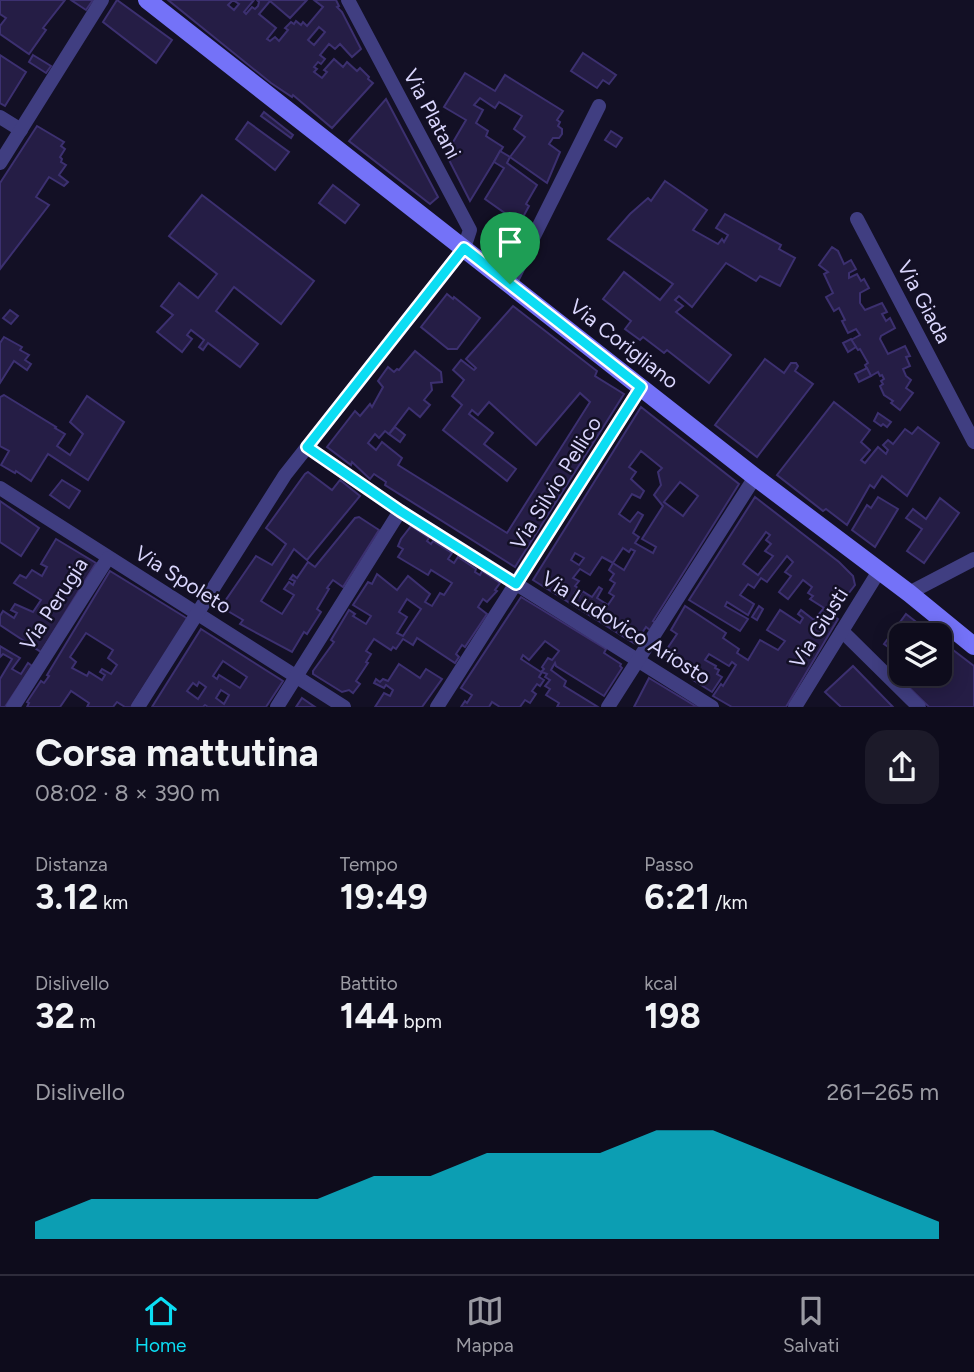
<!DOCTYPE html>
<html lang="it">
<meta charset="utf-8">
<style>
body{margin:0;font-family:Figtree,sans-serif;background:#1c1a29;color:#f1f3f6;height:100vh;display:flex;flex-direction:column;font-size:26px;white-space:nowrap}
*{box-sizing:border-box;margin:0}
p{font-size:23px;color:#9b9ba3}
.icon{flex:none;width:38px;height:38px;fill:none;stroke:currentColor;stroke-width:2;stroke-linecap:round;stroke-linejoin:round}
.map{position:relative;height:707px;overflow:hidden}
.sheet{display:flex;flex-direction:column;background:#0e0c1c;flex:1}
.sheet>*{flex:none}
.controls{position:absolute;left:889px;top:623px;display:grid;gap:14px}
.controls a{display:grid;place-items:center;width:63px;height:63px;border-radius:14px;background:#0e0c1c;box-shadow:0 4px 18px #0003,0 0 0 2px #2e2c3b;font-size:35px}
.pin{position:absolute;display:grid;place-items:center;width:60px;height:60px;color:#fff;margin:-72px -30px;border-radius:50% 50% 50% 0;rotate:-45deg;box-shadow:0 0 7px #0007}
.pin .icon{rotate:45deg}
.round{display:grid;place-items:center;flex:none;width:74px;height:74px;border-radius:21px;background:#1c1a29}
.overview{display:flex;align-items:center;justify-content:space-between;height:119px;padding:0 35px}
h1{font-size:38px;font-weight:700;line-height:52px}
.figures{display:grid;grid-template-columns:repeat(3,1fr);gap:10px;height:119px;padding:7px 35px}
.figures div{display:grid;align-content:center}
.figures b{font-size:35px;font-weight:700}
.figures small{font-size:19px;font-weight:400}
.figures p{font-size:19px}
.chart{height:196px;padding:14px 35px}
.chart p{display:flex;justify-content:space-between}
.chart svg{width:100%;height:126px;margin-top:7px;fill:#0cddf3;opacity:.7}
.dock{display:flex;justify-content:space-around;align-items:center;height:98px;border-top:2px solid #2e2c3b;background:#0e0c1c;font-size:19px;color:#9b9ba3}
.dock a{display:grid;justify-items:center;gap:4px}
.dock .selected{color:#0cddf3}
.map>svg:first-child{display:block}
</style>
<div class="map">
<svg width="974" height="707" viewBox="0 0 974 707">
<rect width="100%" height="100%" fill="#131025"/>
<g fill="#251d45" stroke="#3c3070" stroke-width="2" fill-rule="evenodd">
<path d="M0,0H65L43,28L46,30L29,54L0,34V26L6,18L0,14Z"/>
<path d="M71,0H93L86,10Z"/>
<path d="M117,0L172,40L156,63L103,22Z"/>
<path d="M168,0H233L228,5L234,10L239,4L233,0H254L244,12L246,14L252,7L255,9L258,6L259,2L257,0H307L290,18L270,1L259,14L276,28L267,39L270,41L275,37L279,41L288,30L285,28L291,22L294,24L296,21L301,25L303,22L307,26L323,7L314,0H336L339,6L337,7L342,12L361,49L352,57L340,44L335,49L329,44L320,55L325,59L321,64L318,62L314,67L317,69L314,72L322,78L327,72L324,70L334,59L343,67L347,62L357,71L360,68L369,77L368,79L373,83L332,128L293,95L292,97L271,83ZM319,27L325,32L314,45L308,40Z"/>
<path d="M583,53L616,75L609,84L603,80L597,88L571,71Z"/>
<path d="M0,55L26,72L5,106L0,103Z"/>
<path d="M33,55L51,66L46,73L29,62Z"/>
<path d="M465,73L495,91L505,75L563,111L557,120L560,122L558,126L562,129V134L559,138H553L549,144L560,152L547,183L510,157L525,137L514,129L522,116L499,102L495,108L480,98L474,105L483,110L476,123L488,131L486,136L503,147L470,201L446,154L466,120L444,107Z"/>
<path d="M386,99L438,197L430,204L349,141Z"/>
<path d="M264,112L293,135L291,138L261,116Z"/>
<path d="M248,122L289,152L275,170L236,139Z"/>
<path d="M37,126L64,142L61,146L65,149L60,157L62,159L61,162L66,165L59,175L68,182L64,186L49,177L36,197L49,205L0,269V183Z"/>
<path d="M611,131L622,138L616,147L605,140Z"/>
<path d="M500,151L510,157L507,163L537,185L526,204L529,206L522,219L516,221L485,199L504,168L494,162Z"/>
<path d="M665,181L707,210L693,230L718,244L722,239L724,242L728,235L716,228L725,214L781,245L779,249L795,258L780,286L760,276L756,281L726,263L692,307L679,296L675,300L683,306L676,312L731,355L709,383L667,350L664,353L643,337L640,340L625,329L631,321L603,299L624,272L660,300L673,284L608,239L630,214L648,198L651,201Z"/>
<path d="M333,185L359,205L345,223L319,203Z"/>
<path d="M202,195L314,281L281,324L234,287L216,311L258,344L240,367L208,343L203,350L199,347L204,340L191,330L187,335L192,339L182,352L157,332L173,315L161,306L179,283L198,298L217,274L169,236Z"/>
<path d="M832,247L838,251L844,264L851,260L856,269L849,273V278L857,274L861,281L864,279L869,288L860,293V303L865,310L882,303L887,312L882,314L886,321L890,318L895,328L881,336L880,339L888,354L905,346L910,356L906,357L910,366L903,369L906,376L911,380L906,388L913,393L900,410L891,403L893,401L884,395L880,386L883,384L881,381L884,379L882,375L880,376L878,372L871,376L865,365L868,363L860,349L858,350L851,340L860,335L856,329L848,333L842,321L845,320L839,308L834,311L826,297L833,293L824,274L828,272L819,265Z"/>
<path d="M447,294L453,299L454,297L480,318L457,349H448L421,327Z"/>
<path d="M513,306L597,371L595,376L624,394L515,567L385,485L386,482L374,474L370,479L352,462L351,465L327,447L355,411L360,416L370,404L372,407L383,387L378,381L388,367L394,372L397,369L399,370L415,351L441,372L442,382L431,383L432,390L424,400L430,405L420,417L409,408L389,434L385,431L379,438L375,434L368,443L376,450L382,442L402,458L398,465L507,533L590,402L580,393L536,445L489,402L478,415L472,410L469,414L493,433L484,444L516,469L507,481L443,430L462,405L452,396L464,380L453,370L461,360L474,370L476,368L466,359Z"/>
<path d="M10,310L18,316L11,324L3,318Z"/>
<path d="M4,337L22,347L20,350L29,355L25,360L31,364L27,370L14,361L0,383V343Z"/>
<path d="M851,339L856,347L848,352L843,343Z"/>
<path d="M765,359L784,373L791,363H796L798,366L795,371L813,384L757,457L715,425Z"/>
<path d="M867,368L871,376L859,382L855,374Z"/>
<path d="M4,395L56,427L55,428L65,434L57,446L70,455L83,434L70,422L87,396L124,422L88,480L48,454L31,481L16,471L15,473L1,465L9,451L0,446V397Z"/>
<path d="M834,402L870,430L861,442L870,450L861,460L865,463L878,447L886,454L888,450L883,445L888,440L893,444L905,429L912,434L918,427L939,443L907,496L882,476L874,488L870,485L847,525L826,509L823,511L777,475Z"/>
<path d="M641,407L739,484L653,621L655,622L650,630L646,627L635,644L533,580ZM641,451L662,468L658,472L661,485L654,495L663,506L642,539L656,547L653,553L635,543L639,537L633,533L643,515L638,512L630,522L619,514L632,494L640,498L644,491L631,479L636,472L629,467ZM680,482L698,496L683,516L664,502ZM623,548L629,552L631,549L635,551L624,570L613,563ZM575,553L584,558L579,565L571,560ZM602,557L613,563L609,570L614,574L610,580L615,583L609,593L614,596L608,605L597,598L602,589L599,587L592,597L582,591L579,597L574,594L578,588L575,586L579,581L573,578L580,569L590,575Z"/>
<path d="M878,413L891,422L887,427L883,424L881,426L874,421Z"/>
<path d="M395,427L405,435L400,442L389,434Z"/>
<path d="M308,472L332,490L340,480L360,496L307,560L294,549L261,601L282,614L294,595L284,589L289,582L293,585L295,581L290,579L293,575L297,578L308,562L315,567L355,518L359,517L379,530L343,587L333,580L327,588L329,589L317,609L321,612L307,634L304,632L292,652L240,624L243,620L221,607L256,556L272,565L286,544L266,528L305,474Z"/>
<path d="M62,480L80,491L69,508L50,495Z"/>
<path d="M755,497L839,562L853,576L855,585L832,615L838,619L786,707H732L713,696L721,684L723,686L736,665L732,662L729,666L709,654L705,660L716,666L715,668L719,670L717,674L722,677L712,692L693,680L695,676L663,655L677,634L671,630L685,606L726,633L723,638L739,649L737,653L748,660L760,640L778,650L785,641L767,630L780,610L800,623L803,618L798,614L801,610L814,620L824,608L810,599L813,596L808,593L812,587L803,580L788,599L779,592L791,576L785,572L793,562L787,556L767,582L761,578L754,588L748,584L740,595L754,604L748,615L727,602L725,606L748,619L740,631L689,600ZM766,532L770,535L766,540L771,544L765,551L773,556L758,575L743,564Z"/>
<path d="M878,497L898,509L875,547L852,530L867,505L871,508Z"/>
<path d="M940,498L959,513L924,563L907,551L922,529L906,518L913,509L926,519Z"/>
<path d="M0,501L39,528L21,556L0,542Z"/>
<path d="M411,526L429,538L427,541L431,544L433,541L452,553L448,559L454,563L458,557L476,569L475,572L480,575L482,571L500,583L495,590L497,591L487,602L483,599L478,607L487,614L465,647L462,645L456,654L459,657L455,663L417,638L413,645L403,639L396,649L393,647L391,650L374,639L366,651L371,654L366,662L368,663L356,681L360,684L353,693L349,690L342,692L313,674V671L334,642L331,640L349,610L355,614L353,616L366,624L371,616L353,605L368,582L372,584L377,574L397,590L408,576L430,594L425,602L432,606L440,593L444,595L452,583L431,570L428,575L398,557L403,549L398,546L401,539ZM407,599L421,609L403,636L397,633L407,617L399,612Z"/>
<path d="M56,539L96,563L41,652L0,625V616L3,611L14,618L17,613L11,610L15,604L33,612L41,600L14,583L20,575L26,578L32,570L42,576L47,567L41,564Z"/>
<path d="M110,571L188,619L131,707H125L117,702L113,707H87L89,703L71,691L60,707H27L29,703L27,702L41,681L44,683L49,676L47,675ZM86,633L113,650L108,658L117,665L111,674L102,669L100,672L105,675L102,680L89,672L87,676L72,668L76,662L70,657Z"/>
<path d="M521,597L606,649L604,653L621,664L620,666L622,668L604,696L556,666L555,663L551,670L566,681L564,686L598,707H557L559,703L546,695L550,689L545,686L550,680L545,677L547,674L542,672L539,677L544,680L540,686L537,684L532,691L536,694L530,703L525,700L520,707H500L492,702L489,707H461L465,701L467,703L472,695L461,688ZM545,641L559,651L552,660L548,658L542,667L544,669L541,672L521,659L523,655L529,660Z"/>
<path d="M759,606L763,609L757,620L752,617Z"/>
<path d="M906,614L933,635H901V674H940V640L974,666V707H929L888,667L898,654L884,644Z"/>
<path d="M201,629L283,681L266,707H208L205,705L203,707H152ZM223,661L247,677L240,688L219,675L217,679L213,676ZM199,682L206,687L198,699L187,691L193,683L197,686ZM221,690L229,695L224,704L216,698Z"/>
<path d="M0,646L20,658L12,669L21,674L28,663L32,666L5,707H0V679L12,659L3,654L0,657Z"/>
<path d="M399,664L420,678L426,669L442,679L422,707H375L384,693L390,696L393,690L386,685L384,688L374,683L376,679L380,682L383,679L388,681Z"/>
<path d="M853,666L893,707H841L825,692Z"/>
<path d="M649,678L697,707L699,703L705,707H634Z"/>
<path d="M302,698L315,707H296Z"/>
</g>
<g fill="none" stroke-linecap="round" stroke-linejoin="round">
<g stroke="#403e81" stroke-width="14">
<path d="M0,117L21,130"/>
<path d="M0,163L102,0"/>
<path d="M857,219L974,442"/>
<path d="M510,284L599,106"/>
<path d="M307,447L400,511L712,707"/>
<path d="M0,488L344,707"/>
<path d="M909,593L974,559"/>
<path d="M842,631L919,707"/>
<path d="M13,707L108,558"/>
<path d="M138,707L285,475L464,248L470,230L348,0"/>
<path d="M277,707L400,511"/>
<path d="M437,707L641,387"/>
<path d="M608,707L755,477"/>
<path d="M795,707L879,571"/>
</g>
<path stroke="#7472f8" stroke-width="18" d="M147,0L755,477L909,593L974,646"/>
</g>
<g fill="none" stroke-linecap="round" stroke-linejoin="round">
<defs>
<path id="route" d="M464,248L641,387L516,584L400,511L307,447Z"/>
</defs>
<use href="#route" stroke="#fff" stroke-width="14"/>
<use href="#route" stroke="#0cddf3" stroke-width="9"/>
</g>
<g text-anchor="middle" stroke-width="5" stroke-linejoin="round" paint-order="stroke">
<g font-size="21" fill="#dad6fd" stroke="#131025">
<text transform="translate(432 114) rotate(62)" y="7">Via Platani</text>
<text transform="translate(924 302) rotate(62)" y="7">Via Giada</text>
<text transform="translate(624 344) rotate(38)" y="7">Via Corigliano</text>
<text transform="translate(556 483) rotate(-58)" y="7">Via Silvio Pellico</text>
<text transform="translate(183 580) rotate(32)" y="7">Via Spoleto</text>
<text transform="translate(54 604) rotate(-57)" y="7">Via Perugia</text>
<text transform="translate(626 628) rotate(32)" y="7">Via Ludovico Ariosto</text>
<text transform="translate(819 628) rotate(-58)" y="7">Via Giusti</text>
</g>
</g>
</svg>
<div class="controls">
<a><svg class="icon" aria-label="layers" viewBox="0 0 24 24"><path d="M12 4l9 5-9 5-9-5zM3 14l9 5 9-5"/></svg></a>
</div>
<div class="pin" style="left:510px;top:284px;background:#1e9e55"><svg class="icon" aria-label="arrive" viewBox="0 0 24 24"><path d="M6 21V4h12l-3 4 3 4H6"/></svg></div>
</div>
<section class="sheet">
<div class="overview"><div><h1>Corsa mattutina</h1><p>08:02 · 8 × 390 m</p></div><a class="round"><svg class="icon" aria-label="share" viewBox="0 0 24 24"><path d="M12 15V3M7 8l5-5 5 5M5 13v7h14v-7"/></svg></a></div>
<div class="figures">
<div><p>Distanza</p><b>3.12<small> km</small></b></div>
<div><p>Tempo</p><b>19:49</b></div>
<div><p>Passo</p><b>6:21<small> /km</small></b></div>
</div>
<div class="figures">
<div><p>Dislivello</p><b>32<small> m</small></b></div>
<div><p>Battito</p><b>144<small> bpm</small></b></div>
<div><p>kcal</p><b>198</b></div>
</div>
<div class="chart"><p><span>Dislivello</span>261–265 m</p>
<svg viewBox="0 0 160 44" preserveAspectRatio="none"><path d="M0 44V38L10 30L20 30L30 30L40 30L50 30L60 22L70 22L80 14L90 14L100 14L110 6L120 6L130 14L140 22L150 30L160 38V44z"/></svg>
</div>
</section>
<nav class="dock">
<a class="selected"><svg class="icon" aria-label="home" viewBox="0 0 24 24"><path d="M3 11l9-7 9 7M6 9v11h12V9"/></svg>Home</a>
<a><svg class="icon" aria-label="map" viewBox="0 0 24 24"><path d="M3 6l6-2 6 2 6-2v14l-6 2-6-2-6 2zM9 4v14M15 6v14"/></svg>Mappa</a>
<a><svg class="icon" aria-label="saved" viewBox="0 0 24 24"><path d="M7 4h10v16l-5-4-5 4z"/></svg>Salvati</a>
</nav>
